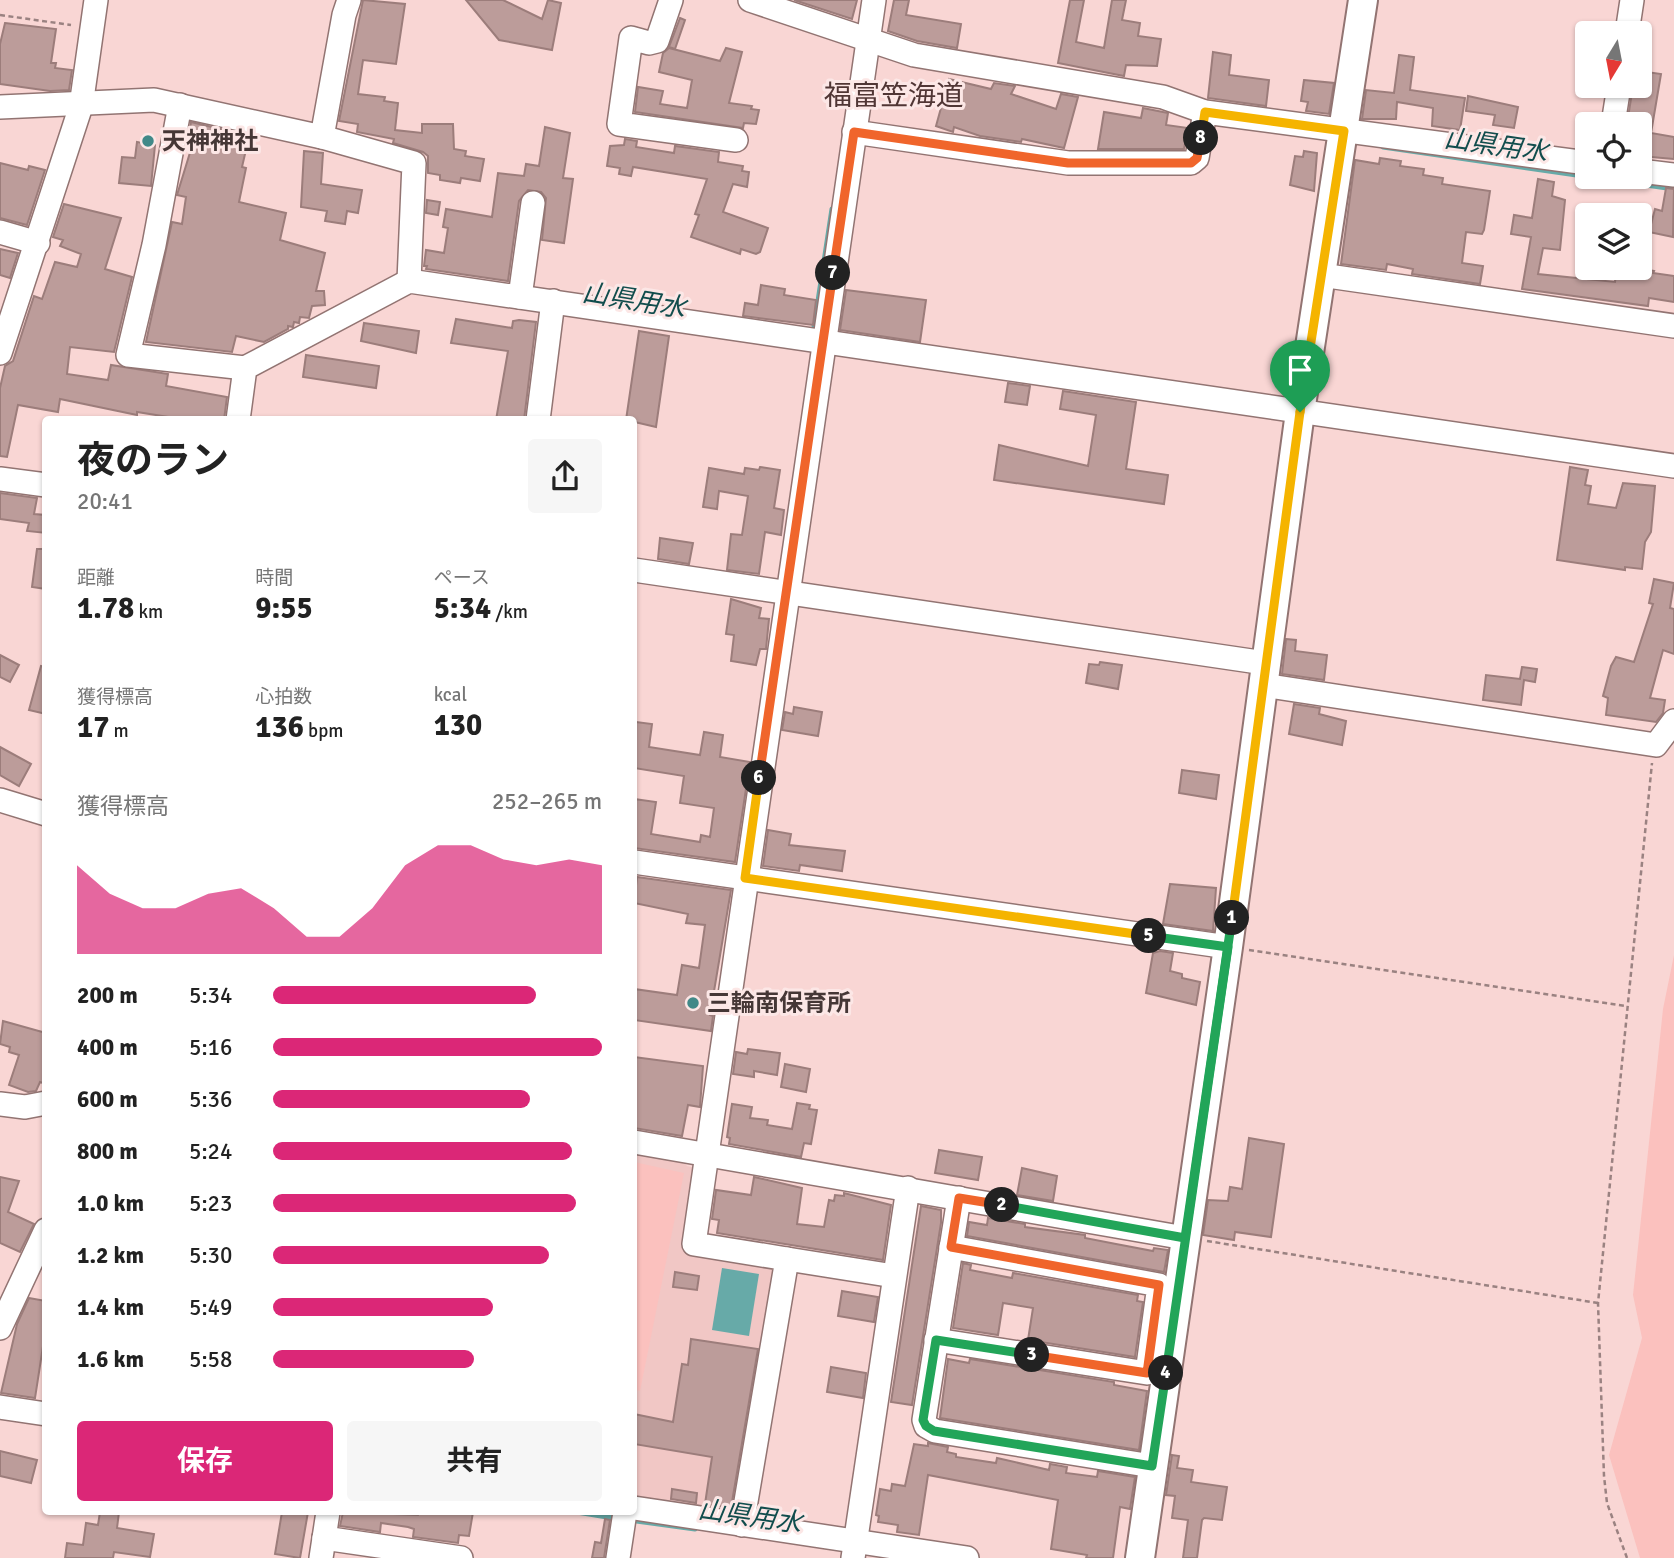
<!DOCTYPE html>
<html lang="ja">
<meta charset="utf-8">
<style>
body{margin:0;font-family:Signika,"Noto Sans JP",sans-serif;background:#f6f6f6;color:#222;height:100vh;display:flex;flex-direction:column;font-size:26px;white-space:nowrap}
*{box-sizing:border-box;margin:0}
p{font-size:23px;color:#767676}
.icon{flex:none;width:38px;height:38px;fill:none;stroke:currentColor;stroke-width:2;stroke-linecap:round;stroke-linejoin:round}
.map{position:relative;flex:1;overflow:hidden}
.drawer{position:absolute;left:42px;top:416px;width:595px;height:1099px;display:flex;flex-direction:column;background:#fff;border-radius:7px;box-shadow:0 2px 5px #0004}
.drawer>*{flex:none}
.needle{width:46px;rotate:190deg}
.tools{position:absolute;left:1575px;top:21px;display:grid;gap:14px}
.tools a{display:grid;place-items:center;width:77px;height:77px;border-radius:7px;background:#fff;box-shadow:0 2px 5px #0004;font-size:35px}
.pin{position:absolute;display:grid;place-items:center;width:60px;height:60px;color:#fff;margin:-72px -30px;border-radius:50% 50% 50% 0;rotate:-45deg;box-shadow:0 0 7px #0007}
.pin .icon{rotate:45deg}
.km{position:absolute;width:35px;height:35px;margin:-18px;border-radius:50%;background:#222;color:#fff;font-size:19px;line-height:35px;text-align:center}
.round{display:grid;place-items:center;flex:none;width:74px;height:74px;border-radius:7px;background:#f6f6f6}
.head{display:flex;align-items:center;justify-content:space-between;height:119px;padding:0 35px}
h1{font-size:38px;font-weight:700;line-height:52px}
.metrics{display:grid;grid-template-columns:repeat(3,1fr);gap:10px;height:119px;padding:7px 35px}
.metrics div{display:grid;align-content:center}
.metrics b{font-size:30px;font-weight:700}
.metrics small{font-size:19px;font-weight:400}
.metrics p{font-size:19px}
.chart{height:196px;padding:14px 35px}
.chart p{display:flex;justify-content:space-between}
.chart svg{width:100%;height:126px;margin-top:7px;fill:#db2777;opacity:.7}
.action{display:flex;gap:14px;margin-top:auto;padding:14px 35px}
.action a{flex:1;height:80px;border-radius:7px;background:#db2777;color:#fff;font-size:28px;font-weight:700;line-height:80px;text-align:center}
.action a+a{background:#f6f6f6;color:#222}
ul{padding:0 35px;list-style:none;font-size:23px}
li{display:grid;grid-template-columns:112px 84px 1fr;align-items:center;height:52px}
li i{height:18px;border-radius:9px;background:#db2777}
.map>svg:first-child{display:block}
</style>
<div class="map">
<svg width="1674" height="1558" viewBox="0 0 1674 1558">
<rect width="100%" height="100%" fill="#f9d6d4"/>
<path fill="#f1c7c5" d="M634,1150L680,1158L687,1166L696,1168L686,1250L771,1265L778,1274L733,1520L634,1504Z"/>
<g fill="#fbc1be">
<path d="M1674,955V1558H1640L1609,1455L1642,1338L1633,1295L1663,1009Z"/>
<path d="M634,1162L684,1173L640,1391L634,1389Z"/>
</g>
<path fill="#67aaa8" d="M722,1268L759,1274L749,1336L712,1330Z"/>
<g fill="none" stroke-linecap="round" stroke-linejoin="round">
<g stroke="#67aaa8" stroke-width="5">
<path d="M1383,147L1674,189"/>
<path d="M813,334L832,209"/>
<path d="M577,1512L619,1519"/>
<path d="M629,1520L695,1529"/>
</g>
</g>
<g fill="#bc9c9a" stroke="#9c7d7b" stroke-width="2">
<path d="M363,0L405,4L396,64L363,60L358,94L385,97L384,101L398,103L395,130L422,133V124H453L454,149L466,151L465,156L484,159L480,181L461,178L460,183L440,180V175L428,173V156L423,152L393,143L394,139L357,132L358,124L339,121Z"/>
<path d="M466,0H503L542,19L548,0L561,3L552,50L499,40Z"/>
<path d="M794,0H857L852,19Z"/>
<path d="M894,0H909L906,15L961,24L957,48L917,41L888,31Z"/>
<path d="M1070,0H1084L1076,42L1104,48L1112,0H1126L1122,20L1140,23L1138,36L1161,39L1157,66L1126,65L1124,76L1058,63Z"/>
<path d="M680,18L685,20L675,49L669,47Z"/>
<path d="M5,23L56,29L51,63H56L55,68L72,70L69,90L50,91L0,84V44Z"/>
<path d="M669,48L720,61L726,48L742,52L729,103L752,106L751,109L759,110L756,124L744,123L743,128L635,112L638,87L663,91L660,104L687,108L692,80L659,72L663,53Z"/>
<path d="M1213,52L1231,55L1229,75L1269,80L1266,106L1208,98Z"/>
<path d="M1399,55L1414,57L1410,90L1465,98L1460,130L1432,126L1433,108L1397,102L1396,119H1362L1366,90L1394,93Z"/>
<path d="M1640,71L1661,74L1651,133L1674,137V159L1640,156V124H1627L1633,86H1640Z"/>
<path d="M949,79L991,89L994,83L1015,86L1011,94L1056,109L1061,94L1078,97L1064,148L1022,139L1021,142L980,136L954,127L953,132L936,126Z"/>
<path d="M1304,80L1334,83L1329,114L1306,111L1308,102L1301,101Z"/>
<path d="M1468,96L1518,107L1514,128L1493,125L1495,115L1466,111Z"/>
<path d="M1143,108L1168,113L1166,125L1188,128L1184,149H1098L1104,112L1141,118Z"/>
<path d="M191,122L229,131L228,136L248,141L242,167L246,168L239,202L286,213L280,240L325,253L316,291H324L325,305L312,306L309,318L300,317L299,323L294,322L293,327L288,326V329L264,342L236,336L232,352L146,342L172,222L182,224L186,197L177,195L192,146L187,145Z"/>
<path d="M545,127L570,133L563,178L573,179L564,243L542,240L546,198L541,192L528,190L519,201L508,281L426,269L427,266H424L426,250L444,253L448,228L443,227L446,209L492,217L498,173L524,176L526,164L539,166Z"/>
<path d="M625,139L637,141L636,147L674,153L675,146L719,152L718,162L743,166L742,171L749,172L747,187L733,184L723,212L768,228L760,252L756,254L741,249L740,254L691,237L699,215L695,214L707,179L633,167L631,176L619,174L620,168L607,166L610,146L624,145Z"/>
<path d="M137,142L155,145L151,186L119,183L122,157L135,158Z"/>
<path d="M304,151L323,153L321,184L362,190L358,213L347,211L345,224L325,221L327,211L301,207Z"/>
<path d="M1304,151L1317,153L1314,191L1290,185L1295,156L1303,157Z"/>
<path d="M1380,158L1401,161L1400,166L1424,169L1423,175L1443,178L1442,184L1490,191L1484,230L1482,234L1466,232L1462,263L1483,266L1480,284L1412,274L1413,269L1387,264L1386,270L1341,264L1355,160L1379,164Z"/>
<path d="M0,163L28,170L29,166L45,170L27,225L0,218Z"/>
<path d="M1538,179L1554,182L1552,196L1565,200L1560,250L1543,248L1538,274L1615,282L1616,273L1637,276L1638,268L1654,271L1653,273L1674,276V302L1649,298L1648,306L1522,289L1531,237L1511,234L1514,215L1532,218Z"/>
<path d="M1666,188L1674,189L1673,237L1649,232L1655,209L1662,211Z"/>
<path d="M427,200L440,202L438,215L426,213Z"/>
<path d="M64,204L121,218L105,269L132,277L114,352L70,347L67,374L108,380L111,365L168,374L166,386L227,397L224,420H187L137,412V415L60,399L58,412L18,405L7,457L0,456V388L5,366L13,361L34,296L42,299L55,262L77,267L81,254L60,246L63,240L53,237Z"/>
<path d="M0,249L18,253L10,278L0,275Z"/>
<path d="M761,285L785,289L784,295L816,300L813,325L743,316L745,303L758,305Z"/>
<path d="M846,290L926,300L920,342L840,330Z"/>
<path d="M456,319L512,328L513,321L519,320L536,322L524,420H496L508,351L451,343Z"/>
<path d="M364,323L419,331L416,353L361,341Z"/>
<path d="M639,331L669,336L656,427L626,420Z"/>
<path d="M306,355L379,366L376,388L303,377Z"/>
<path d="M1008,383L1030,386L1027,405L1005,402Z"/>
<path d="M1063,391L1136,402L1126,469L1168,475L1164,504L994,480L999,445L1088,466L1096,415L1060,409Z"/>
<path d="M760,467L780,470L774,508L784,510L781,535L765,532L759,574L727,570L731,534L742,535L748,496L719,491L717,509L703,507L709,468L744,474L745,468L759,470Z"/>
<path d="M1570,467L1588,470L1585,485L1591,486L1588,504L1616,508L1623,483L1655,486L1651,532L1645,542L1642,569L1625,567V570L1557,560Z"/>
<path d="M0,493L37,498L34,514L46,515V533L27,531L29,523L0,519Z"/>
<path d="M660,538L693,543L689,564L658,559Z"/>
<path d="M37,549H46V589L32,587Z"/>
<path d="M1654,579L1674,583L1670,608L1674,609V654L1663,650L1650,698L1665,700L1663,713L1656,722L1606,715L1608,698L1603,696L1611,666L1616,657L1634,662L1653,604L1649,603Z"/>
<path d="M731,599L761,608L759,618L769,619L766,649H760L756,665L731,661L734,635L726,634Z"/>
<path d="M1286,639L1296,640L1295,651L1327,655L1324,680L1282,674Z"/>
<path d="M0,655L19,665L10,682L0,677Z"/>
<path d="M1100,662L1122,665L1118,689L1086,683L1089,664L1099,665Z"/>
<path d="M41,666L46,667V714L29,710Z"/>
<path d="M1522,667L1537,669L1535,682L1524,680L1521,705L1483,700L1486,675L1520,679Z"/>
<path d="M1294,704L1320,708L1319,714L1346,721L1342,745L1289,734Z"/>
<path d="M794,707L822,712L818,736L782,730L785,712L793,714Z"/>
<path d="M636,722L652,724L649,747L700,755L704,732L723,735L720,757L750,762L735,862L634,848V799L656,802L651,834L700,842L701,835L710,837L714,808L680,803L684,776L634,768Z"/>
<path d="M0,747L31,764L19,786L0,775Z"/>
<path d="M1182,770L1219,775L1216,799L1179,793Z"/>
<path d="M768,830L791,834L789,845L845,851L842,871L800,865L799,871L763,866Z"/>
<path d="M637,877L731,890L710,1015L713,1016L711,1031L634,1020V989L677,995L682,965L699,968L705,925L686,923L688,914L634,903Z"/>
<path d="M1170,884L1216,888L1213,931L1163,924Z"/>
<path d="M1160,951L1173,953L1170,971L1182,974V978L1200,982L1196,1005L1146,993L1153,953Z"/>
<path d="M3,1021L46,1033V1084L40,1082L36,1091L28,1092L9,1085L19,1055L9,1052L10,1047L0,1044Z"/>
<path d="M748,1049L780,1053L777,1075L754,1071V1077L733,1074L736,1052L747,1054Z"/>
<path d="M634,1057L703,1066L700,1107L688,1105L682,1136L634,1128Z"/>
<path d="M785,1064L810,1069L806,1092L781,1087Z"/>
<path d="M797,1103L810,1105L809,1109L817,1110L811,1144L804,1143L801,1157L729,1144L730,1138L727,1137L732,1104L752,1107L750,1118L768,1120L767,1125L792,1129Z"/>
<path d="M1249,1138L1284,1144L1271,1237L1235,1232L1234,1240L1203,1235L1208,1200L1228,1201L1230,1187L1242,1189Z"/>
<path d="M939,1150L982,1157L978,1180L935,1173Z"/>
<path d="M1022,1168L1057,1176L1053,1201L1017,1195Z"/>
<path d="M0,1177L19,1181L8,1212L34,1224L20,1252L0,1243Z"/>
<path d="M754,1177L802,1188L797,1224L824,1227L829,1200L834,1201L835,1195L844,1196V1193L891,1205L883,1260L717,1233L719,1220L712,1219L716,1190L751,1195Z"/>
<path d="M921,1206L941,1210V1223L912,1405L891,1402Z"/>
<path d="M988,1218L1025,1224V1227L1085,1235V1238L1116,1244L1153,1251L1154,1248L1168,1250L1164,1272L967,1236L969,1222L987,1225Z"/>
<path d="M963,1263L971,1265L970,1270L1012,1278L1013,1273L1138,1295L1137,1301L1143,1302L1135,1357L1028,1340L1033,1308L1003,1303L998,1335L953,1328Z"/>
<path d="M675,1272L699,1276L697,1290L673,1287Z"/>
<path d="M842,1291L878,1297L874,1322L838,1316Z"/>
<path d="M29,1298L46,1301V1327L35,1398L1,1393L17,1324Z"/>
<path d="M691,1339L758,1349L731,1508L705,1504L712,1457L634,1444V1414L673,1422L682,1364L688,1365Z"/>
<path d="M948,1359L969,1363L970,1359L1114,1382V1385L1147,1391L1139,1450L940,1418Z"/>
<path d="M831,1367L866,1373L863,1398L827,1392Z"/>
<path d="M928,1443L948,1447L947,1452L956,1454V1457L996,1463L997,1458L1049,1470L1050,1464L1067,1467L1066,1473L1097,1477L1098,1471L1135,1477L1130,1509L1120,1507L1113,1558H1086L1087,1555L1051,1549L1058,1500L928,1475L919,1535L897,1532L898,1525L878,1522L879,1516L876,1515L880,1489L891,1491L892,1484L905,1486L914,1444L928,1446Z"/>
<path d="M0,1451L37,1460L31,1483L0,1476Z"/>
<path d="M1172,1455L1179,1456L1177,1468L1193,1470L1191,1482L1227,1487L1222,1520L1204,1518L1202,1520L1197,1558H1183L1188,1520L1172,1518L1175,1496L1166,1495Z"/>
<path d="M672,1489L697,1493L696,1503L671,1499Z"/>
<path d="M100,1512H119L117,1528L154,1534L150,1557L114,1552L113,1558H65L67,1543L83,1545L86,1523L98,1525Z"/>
<path d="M282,1512H308L300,1558L275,1554Z"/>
<path d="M343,1512L418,1515L419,1512H473L469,1536L459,1535L458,1543L413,1537L414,1529L408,1527L381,1523L380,1532L340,1526Z"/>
<path d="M605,1519L610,1520L604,1558H592L595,1542L601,1543Z"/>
</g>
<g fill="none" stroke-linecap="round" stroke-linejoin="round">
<defs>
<g id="minor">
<path d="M671,0L657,41L649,43L631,38L619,124L736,140"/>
<path d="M750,0L914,55L1163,97L1205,112L1587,163"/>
<path d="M1627,33L1632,0"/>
<path d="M180,105L154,245L128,355L245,368"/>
<path d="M0,107L154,100L322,137L344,15L349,0"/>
<path d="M1613,124L1619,86"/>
<path d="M854,132L1068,163H1191L1197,158L1205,112"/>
<path d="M322,137L414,163L409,281"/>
<path d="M1640,171L1674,175"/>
<path d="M0,232L38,243"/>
<path d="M1321,275L1674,326"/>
<path d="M520,297L533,203"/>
<path d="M0,353L81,106L96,0"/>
<path d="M238,420L245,368L409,281L1674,466"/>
<path d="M538,420L553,301"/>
<path d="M0,479L46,485"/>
<path d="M634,570L1265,663"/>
<path d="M1262,685L1656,745L1674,721"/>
<path d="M0,800L46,814"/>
<path d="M634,862L1228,947"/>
<path d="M0,1104L25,1107L46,1103"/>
<path d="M634,1142L1185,1238"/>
<path d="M959,1198L924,1420L926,1426L935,1431L1152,1466"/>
<path d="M787,1259L894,1276"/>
<path d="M0,1328L46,1230"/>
<path d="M936,1340L1147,1373L1159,1285L951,1247"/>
<path d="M0,1407L46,1414"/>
<path d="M634,1508L967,1558"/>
<path d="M742,1525L787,1259L694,1244L874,0"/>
<path d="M324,1538L461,1558"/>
<path d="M321,1558L328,1512"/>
<path d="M618,1558L625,1512"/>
<path d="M853,1558L908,1188"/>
</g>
<path id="major" d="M1140,1558L1228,947L1300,412L1363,0"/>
</defs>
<use href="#minor" stroke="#927472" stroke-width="26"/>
<use href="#major" stroke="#927472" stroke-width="32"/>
<g stroke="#9a8281" stroke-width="2.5" stroke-dasharray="5 3.5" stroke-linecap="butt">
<path d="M0,15L71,25"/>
<path d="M1249,950L1626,1006"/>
<path d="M1207,1241L1598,1303"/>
<path d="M1627,1558L1607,1503L1604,1476L1598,1303L1652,763"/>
</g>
<use href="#minor" stroke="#fff" stroke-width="23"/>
<use href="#major" stroke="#fff" stroke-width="28"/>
</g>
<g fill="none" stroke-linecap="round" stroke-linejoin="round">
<defs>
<path id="split-1" d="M1232,918L1300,412"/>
<path id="split-2" d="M1002,1205L1185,1238L1232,918"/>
<path id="split-3" d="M1002,1205L959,1198L951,1247L1159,1285L1147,1373L1032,1355"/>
<path id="split-4" d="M1032,1355L936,1340L923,1420L926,1426L934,1431L1152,1466L1166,1373"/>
<path id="split-5" d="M1149,936L1228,947L1166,1373"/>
<path id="split-6" d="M759,778L745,878L1149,936"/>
<path id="split-7" d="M759,778L833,273"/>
<path id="split-8" d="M833,273L854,132L1068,163H1191L1197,158L1201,138"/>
<path id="split-9" d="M1201,138L1205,112L1344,131L1300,412"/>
</defs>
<use href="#split-1" stroke="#fff" stroke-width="14"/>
<use href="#split-2" stroke="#fff" stroke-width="14"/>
<use href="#split-3" stroke="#fff" stroke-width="14"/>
<use href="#split-4" stroke="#fff" stroke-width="14"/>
<use href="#split-5" stroke="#fff" stroke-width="14"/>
<use href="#split-6" stroke="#fff" stroke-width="14"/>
<use href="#split-7" stroke="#fff" stroke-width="14"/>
<use href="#split-8" stroke="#fff" stroke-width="14"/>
<use href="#split-9" stroke="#fff" stroke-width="14"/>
<use href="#split-1" stroke="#f5b400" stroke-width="9"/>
<use href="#split-2" stroke="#22a559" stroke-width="9"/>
<use href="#split-3" stroke="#f0652b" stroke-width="9"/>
<use href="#split-4" stroke="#22a559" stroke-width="9"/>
<use href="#split-5" stroke="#22a559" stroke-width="9"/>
<use href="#split-6" stroke="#f5b400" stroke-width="9"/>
<use href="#split-7" stroke="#f0652b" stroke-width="9"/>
<use href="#split-8" stroke="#f0652b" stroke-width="9"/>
<use href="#split-9" stroke="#f5b400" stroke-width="9"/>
</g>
<g fill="#418988" stroke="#fce7e6" stroke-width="2.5">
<circle cx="148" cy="141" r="7"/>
<circle cx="693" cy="1003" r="7"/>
</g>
<g text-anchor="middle" stroke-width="6" stroke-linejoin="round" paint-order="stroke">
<g font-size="24" font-weight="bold" fill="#453736" stroke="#fce7e6" text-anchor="start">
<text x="162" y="149">天神神社</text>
<text x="707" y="1011">三輪南保育所</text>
</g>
<g font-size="26" font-style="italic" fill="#114d4d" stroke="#fce7e6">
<text transform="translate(1496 145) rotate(8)" y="9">山県用水</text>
<text transform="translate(634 300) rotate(9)" y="9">山県用水</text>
<text transform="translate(750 1516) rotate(8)" y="9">山県用水</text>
</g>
<g font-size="28" fill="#503635" stroke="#fce7e6">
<text x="894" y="105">福富笠海道</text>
</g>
</g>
</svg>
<div class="tools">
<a><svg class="needle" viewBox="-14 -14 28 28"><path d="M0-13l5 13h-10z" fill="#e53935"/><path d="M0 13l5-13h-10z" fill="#767676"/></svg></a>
<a><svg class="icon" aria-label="locate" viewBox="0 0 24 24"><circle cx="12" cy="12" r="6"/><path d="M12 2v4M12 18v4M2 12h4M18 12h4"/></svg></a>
<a><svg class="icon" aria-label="layers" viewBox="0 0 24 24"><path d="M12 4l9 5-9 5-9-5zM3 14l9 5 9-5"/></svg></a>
</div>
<div class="pin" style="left:1300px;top:412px;background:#1e9e55"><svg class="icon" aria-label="arrive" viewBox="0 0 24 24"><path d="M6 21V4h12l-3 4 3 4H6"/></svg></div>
<b class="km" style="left:1232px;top:918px">1</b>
<b class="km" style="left:1002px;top:1205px">2</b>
<b class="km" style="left:1032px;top:1355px">3</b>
<b class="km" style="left:1166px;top:1373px">4</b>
<b class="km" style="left:1149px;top:936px">5</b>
<b class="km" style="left:759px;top:778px">6</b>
<b class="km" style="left:833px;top:273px">7</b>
<b class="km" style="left:1201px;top:138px">8</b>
<section class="drawer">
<div class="head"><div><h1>夜のラン</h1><p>20:41</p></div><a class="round"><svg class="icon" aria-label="share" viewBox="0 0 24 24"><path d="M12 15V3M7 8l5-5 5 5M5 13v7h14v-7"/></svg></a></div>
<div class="metrics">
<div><p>距離</p><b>1.78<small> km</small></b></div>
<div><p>時間</p><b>9:55</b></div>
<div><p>ペース</p><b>5:34<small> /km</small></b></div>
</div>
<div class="metrics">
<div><p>獲得標高</p><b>17<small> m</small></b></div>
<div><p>心拍数</p><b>136<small> bpm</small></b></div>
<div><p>kcal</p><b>130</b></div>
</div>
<div class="chart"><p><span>獲得標高</span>252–265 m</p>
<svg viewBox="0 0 160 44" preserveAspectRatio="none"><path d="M0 44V13L10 23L20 28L30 28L40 23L50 21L60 28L70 38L80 38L90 28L100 13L110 6L120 6L130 11L140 13L150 11L160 13V44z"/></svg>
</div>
<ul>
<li><b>200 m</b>5:34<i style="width:80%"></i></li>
<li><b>400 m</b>5:16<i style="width:100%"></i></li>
<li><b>600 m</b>5:36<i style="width:78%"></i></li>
<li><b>800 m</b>5:24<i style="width:91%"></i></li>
<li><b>1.0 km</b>5:23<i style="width:92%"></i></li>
<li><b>1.2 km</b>5:30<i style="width:84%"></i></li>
<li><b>1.4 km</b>5:49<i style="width:67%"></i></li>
<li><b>1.6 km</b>5:58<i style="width:61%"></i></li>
</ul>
<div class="action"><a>保存</a><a>共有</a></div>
</section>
</div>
